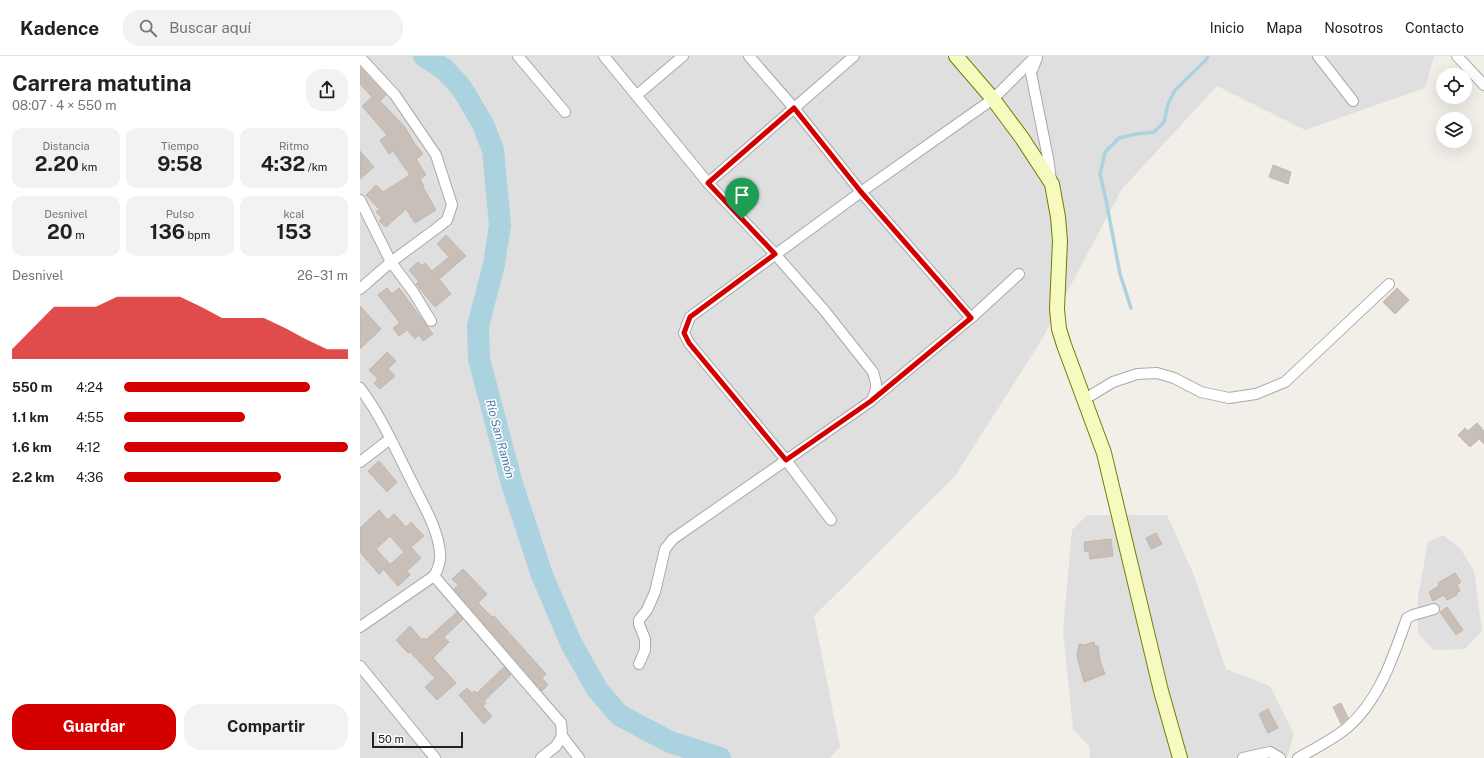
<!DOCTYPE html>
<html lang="es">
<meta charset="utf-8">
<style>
body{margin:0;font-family:"Public Sans",sans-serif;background:#f2f2f2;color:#202124;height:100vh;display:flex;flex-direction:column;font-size:15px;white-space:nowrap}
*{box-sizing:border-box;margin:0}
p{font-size:13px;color:#757577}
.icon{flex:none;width:22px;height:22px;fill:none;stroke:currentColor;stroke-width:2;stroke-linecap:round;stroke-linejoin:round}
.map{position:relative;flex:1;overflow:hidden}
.drawer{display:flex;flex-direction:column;background:#fff;width:360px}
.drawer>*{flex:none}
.fabs{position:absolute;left:1076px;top:12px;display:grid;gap:8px}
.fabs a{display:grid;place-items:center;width:36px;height:36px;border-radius:50%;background:#fff;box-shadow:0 4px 16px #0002;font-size:20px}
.scale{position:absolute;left:12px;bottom:10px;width:91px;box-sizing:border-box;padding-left:4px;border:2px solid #222;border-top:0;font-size:11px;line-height:14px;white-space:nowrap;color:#222;-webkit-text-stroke:3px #fff;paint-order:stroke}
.pin{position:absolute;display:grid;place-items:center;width:34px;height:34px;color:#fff;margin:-41px -17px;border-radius:50% 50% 50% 0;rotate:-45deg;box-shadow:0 0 4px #0007}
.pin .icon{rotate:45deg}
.round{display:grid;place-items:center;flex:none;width:42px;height:42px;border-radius:16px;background:#f2f2f2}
.summary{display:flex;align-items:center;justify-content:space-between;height:68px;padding:0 12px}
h1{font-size:22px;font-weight:700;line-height:30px}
.stats{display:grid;grid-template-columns:repeat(3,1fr);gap:6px;height:68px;padding:4px 12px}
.stats div{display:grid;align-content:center;border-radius:10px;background:#f2f2f2;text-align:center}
.stats b{font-size:20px;font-weight:700}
.stats small{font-size:11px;font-weight:400}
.stats p{font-size:11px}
.chart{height:112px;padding:8px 12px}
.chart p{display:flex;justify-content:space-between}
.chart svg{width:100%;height:72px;margin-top:4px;fill:#d40000;opacity:.7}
.action{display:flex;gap:8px;margin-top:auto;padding:8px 12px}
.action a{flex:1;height:46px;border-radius:16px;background:#d40000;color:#fff;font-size:16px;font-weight:700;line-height:46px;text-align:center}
.action a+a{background:#f2f2f2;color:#202124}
ul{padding:0 12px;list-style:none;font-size:13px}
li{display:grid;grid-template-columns:64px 48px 1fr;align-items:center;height:30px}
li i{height:10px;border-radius:5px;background:#d40000}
header{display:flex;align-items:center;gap:24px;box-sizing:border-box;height:56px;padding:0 20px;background:#fff;border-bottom:1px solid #e0e0e0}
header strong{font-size:19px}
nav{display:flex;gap:22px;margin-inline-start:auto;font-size:14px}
.search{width:280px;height:36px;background:#f2f2f2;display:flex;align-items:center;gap:10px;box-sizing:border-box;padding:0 14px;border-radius:16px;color:#757577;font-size:15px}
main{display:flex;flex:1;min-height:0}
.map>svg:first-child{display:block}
</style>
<header>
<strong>Kadence</strong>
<div class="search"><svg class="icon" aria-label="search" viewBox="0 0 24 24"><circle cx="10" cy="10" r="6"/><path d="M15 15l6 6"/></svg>Buscar aquí</div>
<nav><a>Inicio</a><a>Mapa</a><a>Nosotros</a><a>Contacto</a></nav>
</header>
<main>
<section class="drawer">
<div class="summary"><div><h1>Carrera matutina</h1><p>08:07 · 4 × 550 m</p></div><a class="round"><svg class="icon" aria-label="share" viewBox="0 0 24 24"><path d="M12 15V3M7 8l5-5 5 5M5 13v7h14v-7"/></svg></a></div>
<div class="stats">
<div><p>Distancia</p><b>2.20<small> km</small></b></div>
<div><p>Tiempo</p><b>9:58</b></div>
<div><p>Ritmo</p><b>4:32<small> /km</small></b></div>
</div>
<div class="stats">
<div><p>Desnivel</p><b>20<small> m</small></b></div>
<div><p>Pulso</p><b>136<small> bpm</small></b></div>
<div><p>kcal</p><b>153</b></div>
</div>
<div class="chart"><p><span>Desnivel</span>26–31 m</p>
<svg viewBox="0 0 160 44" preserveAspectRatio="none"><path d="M0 44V38L10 25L20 12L30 12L40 12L50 6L60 6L70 6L80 6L90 12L100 19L110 19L120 19L130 25L140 32L150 38L160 38V44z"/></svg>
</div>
<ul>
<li><b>550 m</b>4:24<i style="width:83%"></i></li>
<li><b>1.1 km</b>4:55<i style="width:54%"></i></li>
<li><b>1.6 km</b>4:12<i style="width:100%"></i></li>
<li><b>2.2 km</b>4:36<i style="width:70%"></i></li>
</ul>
<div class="action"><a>Guardar</a><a>Compartir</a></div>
</section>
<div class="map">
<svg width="1124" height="702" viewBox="0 0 1124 702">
<rect width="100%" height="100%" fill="#f2efe9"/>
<g fill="#e0dfdf">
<path d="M0,0H1074L1065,32L945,74L857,30L762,133L681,285L595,420L454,560L480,691L470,702H0Z"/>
<path d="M727,459H807L833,517L866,613L910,630L934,678L927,702H730L729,690L713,673L703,575L712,474Z"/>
<path d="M1083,479L1100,492L1114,515L1122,575L1105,593L1074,594L1058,578V540L1068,486Z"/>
</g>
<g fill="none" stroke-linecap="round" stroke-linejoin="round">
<path stroke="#aad3df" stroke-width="3.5" d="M771,252L760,218L746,144L740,118L745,96L759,82L776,78L794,76L804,66L808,48L815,34L846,4L848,0"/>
<path stroke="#aad3df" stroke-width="22" d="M64,0L84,13L101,31L123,68L133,94L140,169L134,208L118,270L119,303L152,428L182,519L211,587L237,633L259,659L310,686L360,702"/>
</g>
<g fill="#c7bfb8" stroke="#c4b6ab">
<path d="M0,11L26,39L20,45L45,71L56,90H57L63,98L56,103L66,119L60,123L64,130L63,131L76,154L55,167L46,153L26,171L19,165L22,162L16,156L19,153L6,139L16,129L23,136L50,119L33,95L29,98L20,84L27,79L2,50L12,41L0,28Z"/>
<path d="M0,95L14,111L0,123Z"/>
<path d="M913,109L931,116L928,128L909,121Z"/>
<path d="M86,179L106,200L79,223L91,238L75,251L56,228L59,226L49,214L58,206L61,210L65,207L72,215L89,201L77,188Z"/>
<path d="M27,232L32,238L39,232L73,278L63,285L59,279L55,283L47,274L39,280L33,272L40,267L18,239Z"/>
<path d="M1037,232L1049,244L1035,258L1023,246Z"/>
<path d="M0,250L21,273L0,293Z"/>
<path d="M27,296L36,305L28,313L35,320L20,333L14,327L18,323L9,314Z"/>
<path d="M1117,367L1124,375V388L1119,383L1110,391L1098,379L1105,372L1108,375Z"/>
<path d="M19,405L37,426L27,436L8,415Z"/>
<path d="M19,454L28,464L34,458L46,471L51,466L64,480L51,491L61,502L47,515L50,519L38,530L24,514L44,496L30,480L16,493L30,508L19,518L0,496V472Z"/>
<path d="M796,477L802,488L791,493L786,482Z"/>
<path d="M751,483L753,500L730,503L729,495L725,496L724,486Z"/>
<path d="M103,513L127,538L118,547L132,561L134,560L186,618L182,622L188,629L182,635L94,533L98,529L92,523Z"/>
<path d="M1095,517L1101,526L1097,529L1100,535L1096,537L1097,539L1087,544L1084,539L1073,545L1069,536L1079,530L1078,527Z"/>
<path d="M1087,551L1103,574L1096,579L1080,556Z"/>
<path d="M97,556L103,563L84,581L89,586L73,602L96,627L77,644L65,631L75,622L50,596L48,597L36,584L50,570L62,584L64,582L66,584Z"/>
<path d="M734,586L735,590H738L740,605L745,618L724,626L717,600L719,588L724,589Z"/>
<path d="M144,611L151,619L124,645L126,647L123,650L132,660L124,668L99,639L107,632L112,637L114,635L117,637Z"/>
<path d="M981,647L988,662L981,668L973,651Z"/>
<path d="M908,653L918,672L908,677L899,658Z"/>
</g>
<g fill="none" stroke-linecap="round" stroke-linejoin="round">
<defs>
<g id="minor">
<path d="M158,0L205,56"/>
<path d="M244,0L348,127L415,198L464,254L513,316C517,329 518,333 511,345L313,483L305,493L295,536L287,554L279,564V568L285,583V594L279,608"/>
<path d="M389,0L434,52L501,136L611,262"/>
<path d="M958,0L993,45"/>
<path d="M1097,0L1124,29"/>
<path d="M0,1L35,39L76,99L92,149L87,164L77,172L31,206L0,233"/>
<path d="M677,2L671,17L688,102L691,124"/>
<path d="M277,39L323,0"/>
<path d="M348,127L494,0"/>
<path d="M0,144L31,206L54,237L71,265"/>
<path d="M0,332C22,361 36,395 52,426C63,449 78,472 80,497C81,504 78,514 74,520L0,571"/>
<path d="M513,343L611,262L659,218"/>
<path d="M725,343L753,326L777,318L797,317L814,322L841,336L869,342L896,338L925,326L1029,228"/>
<path d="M0,406L30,383"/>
<path d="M471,464L426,404L329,287L324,277L330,261L501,136L633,43L676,0"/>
<path d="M74,520L201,667L202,680L219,702"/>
<path d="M0,610L75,702"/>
<path d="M181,702L196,690L202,680"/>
<path d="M883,702L910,696L920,702"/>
<path d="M938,702C954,693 974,683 988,671C1020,643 1033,601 1047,562L1053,559L1074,553"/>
</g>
<path id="secondary" d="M596,0L633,43L662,82L692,128L698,161L700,185L697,253L699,273L704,289L744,397L801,635L820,702"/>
</defs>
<use href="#minor" stroke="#a9a9a9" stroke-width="12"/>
<use href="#secondary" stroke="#707d05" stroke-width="16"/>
<use href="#minor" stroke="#fff" stroke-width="10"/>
<use href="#secondary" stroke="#f7fabf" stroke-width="14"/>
</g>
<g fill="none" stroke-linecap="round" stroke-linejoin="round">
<defs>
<path id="route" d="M434,52L501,136L611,262L511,345L426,404L329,287L324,277L330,261L415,198L348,127Z"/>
</defs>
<use href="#route" stroke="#fff" stroke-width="8"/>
<use href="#route" stroke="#d40000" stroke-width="5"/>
</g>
<g text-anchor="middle" stroke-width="3" stroke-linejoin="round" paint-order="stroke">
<g font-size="12" font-style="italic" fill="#4a7aab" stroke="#fff">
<text transform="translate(140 383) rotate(75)" y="4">Río San Ramón</text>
</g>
</g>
</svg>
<div class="fabs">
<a><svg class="icon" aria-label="locate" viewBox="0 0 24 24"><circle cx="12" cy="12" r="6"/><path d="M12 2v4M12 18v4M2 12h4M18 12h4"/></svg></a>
<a><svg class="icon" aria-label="layers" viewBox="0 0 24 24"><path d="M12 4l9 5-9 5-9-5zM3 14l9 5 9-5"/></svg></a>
</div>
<div class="scale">50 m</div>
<div class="pin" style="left:382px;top:163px;background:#1e9e55"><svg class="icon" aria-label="arrive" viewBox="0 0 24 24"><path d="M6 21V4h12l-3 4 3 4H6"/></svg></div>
</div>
</main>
